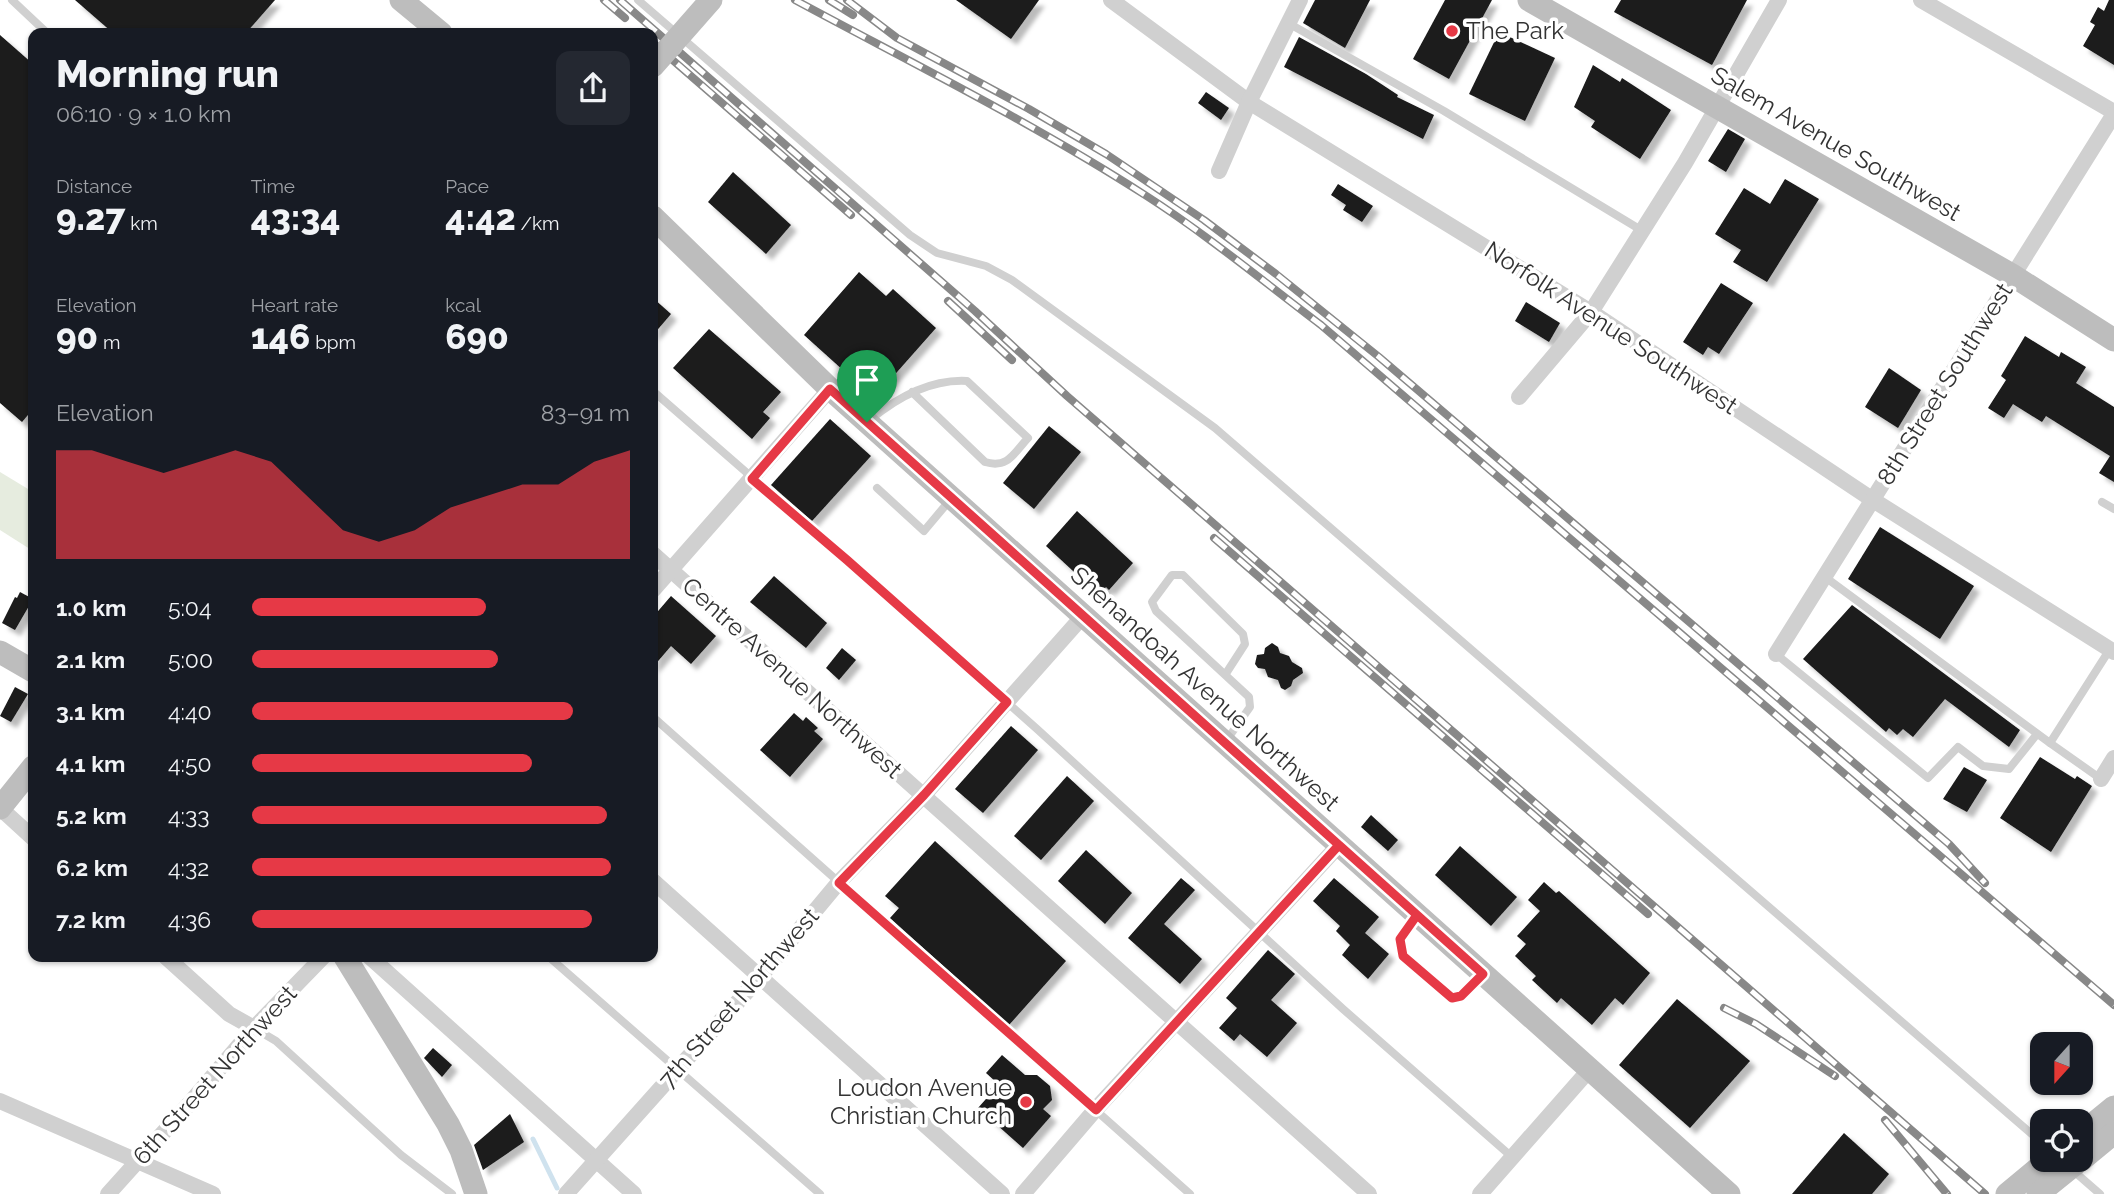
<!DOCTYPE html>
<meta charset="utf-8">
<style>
body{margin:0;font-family:Raleway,sans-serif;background:#242831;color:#f1f3f6;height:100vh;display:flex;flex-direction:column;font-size:26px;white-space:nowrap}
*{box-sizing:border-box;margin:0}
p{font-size:23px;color:#9ea1a6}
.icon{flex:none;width:38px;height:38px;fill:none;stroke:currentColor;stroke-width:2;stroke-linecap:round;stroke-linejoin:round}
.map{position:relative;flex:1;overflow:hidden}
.side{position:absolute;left:28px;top:28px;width:630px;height:934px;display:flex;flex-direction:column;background:#171b24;border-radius:14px;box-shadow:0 2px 5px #0004}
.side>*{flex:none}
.needle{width:46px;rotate:201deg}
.controls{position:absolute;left:2030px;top:1032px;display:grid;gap:14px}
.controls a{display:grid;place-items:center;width:63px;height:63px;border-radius:14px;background:#171b24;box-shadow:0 2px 5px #0004;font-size:35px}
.pin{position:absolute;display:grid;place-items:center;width:60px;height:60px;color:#fff;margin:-72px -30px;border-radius:50% 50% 50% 0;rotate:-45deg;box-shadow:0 0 7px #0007}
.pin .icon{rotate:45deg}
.round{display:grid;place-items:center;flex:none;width:74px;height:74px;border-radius:14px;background:#242831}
.overview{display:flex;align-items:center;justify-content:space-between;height:119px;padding:0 28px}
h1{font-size:38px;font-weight:800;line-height:52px}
.stats{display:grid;grid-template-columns:repeat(3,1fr);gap:10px;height:119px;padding:7px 28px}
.stats div{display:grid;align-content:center}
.stats b{font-size:35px;font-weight:800}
.stats small{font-size:19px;font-weight:400}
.stats p{font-size:19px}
.chart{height:196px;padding:14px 28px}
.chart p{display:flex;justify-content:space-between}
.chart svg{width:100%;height:126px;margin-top:7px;fill:#e63946;opacity:.7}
ul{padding:0 28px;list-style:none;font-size:23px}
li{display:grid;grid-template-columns:112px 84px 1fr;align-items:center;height:52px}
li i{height:18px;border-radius:9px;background:#e63946}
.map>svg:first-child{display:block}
</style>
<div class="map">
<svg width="2114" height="1194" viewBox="0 0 2114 1194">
<defs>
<filter id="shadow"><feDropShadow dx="6" dy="6" stdDeviation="2" flood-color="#0004"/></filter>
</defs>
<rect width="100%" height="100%" fill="#fff"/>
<path fill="#e6ecdf" d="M0,472L33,492V551L0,530Z"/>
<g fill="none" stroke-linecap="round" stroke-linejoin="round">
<path stroke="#cfe2ee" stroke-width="5" d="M533,1139L557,1188"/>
</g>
<g fill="#1a1a1a" filter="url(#shadow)">
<path d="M75,0H275L246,33H113Z"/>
<path d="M956,0H1039L1011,39Z"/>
<path d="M1315,0H1370L1345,48L1303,23Z"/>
<path d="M1445,0H1492L1449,79L1413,59Z"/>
<path d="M1621,0H1747L1712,65L1614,12Z"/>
<path d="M2109,0H2114V65L2083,46L2095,25L2090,22L2098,7L2104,11Z"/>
<path d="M1499,32L1555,58L1525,121L1469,94Z"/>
<path d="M0,35L33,64V409L22,422L0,403Z"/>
<path d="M1299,37L1366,74L1398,95L1397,97L1434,115L1423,139L1284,67Z"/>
<path d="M1593,65L1620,82L1622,78L1671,110L1640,159L1591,127L1595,121L1574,107Z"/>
<path d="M1206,92L1229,108L1221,120L1198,103Z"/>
<path d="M1728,129L1745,139L1726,172L1708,161Z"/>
<path d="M733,172L791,225L766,254L708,202Z"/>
<path d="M1785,179L1819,199L1767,282L1733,262L1741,250L1715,234L1744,188L1770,204Z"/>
<path d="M1338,184L1373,206L1362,222L1343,210L1346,205L1331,195Z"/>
<path d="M859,272L886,296L893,289L936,328L874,398L804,335Z"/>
<path d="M1721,283L1753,303L1719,354L1708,347L1703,355L1683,342Z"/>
<path d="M653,298L671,314L653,335Z"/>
<path d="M1526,302L1560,323L1549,342L1515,321Z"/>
<path d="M709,329L781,392L763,412L770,418L752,439L673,368Z"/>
<path d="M2025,336L2059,357L2061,352L2086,367L2076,383L2114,407V482L2099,473L2110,456L2046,416L2042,422L2013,404L2004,418L1988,408L2006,380L2001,376Z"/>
<path d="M1889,368L1921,390L1898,428L1865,407Z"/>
<path d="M830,419L871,456L812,521L771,485Z"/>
<path d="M1049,426L1081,452L1034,509L1003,483Z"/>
<path d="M1077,511L1133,563L1109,590L1106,587L1099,595L1046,546Z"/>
<path d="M1880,527L1974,586L1940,639L1848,579Z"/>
<path d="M774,576L827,623L806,648L750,602Z"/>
<path d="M20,592L33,599L15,630L2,623L15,597L17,598Z"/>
<path d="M671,596L716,636L691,664L671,646L653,667V617Z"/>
<path d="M1852,605L2020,730L2009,747L1945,699L1913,737L1903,729L1897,735L1889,728L1886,732L1803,659Z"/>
<path d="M1272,643L1278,647L1280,653L1289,656L1292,662L1302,668L1303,673L1293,680L1291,686L1285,690L1281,688L1278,680L1268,677L1265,669L1258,668L1255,664L1257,655L1264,654L1265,648Z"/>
<path d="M842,648L856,660L839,680L826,668Z"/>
<path d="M15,687L28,694L11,722L0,716Z"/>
<path d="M794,713L803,721L806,717L818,728L814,731L823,739L790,777L760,750Z"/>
<path d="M1011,726L1038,750L983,813L955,789Z"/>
<path d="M2040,757L2075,779L2077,776L2092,786L2051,852L2000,818Z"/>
<path d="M1964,767L1987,780L1967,812L1943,799Z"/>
<path d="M1067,776L1094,801L1041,860L1014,836Z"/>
<path d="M1371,815L1398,840L1388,851L1361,827Z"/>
<path d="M935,841L1066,961L1009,1025L890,918L899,908L885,896Z"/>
<path d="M1460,846L1517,897L1491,926L1435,875Z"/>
<path d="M1086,850L1132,893L1105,924L1058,881Z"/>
<path d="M1181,878L1195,890L1164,924L1202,959L1180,984L1128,938Z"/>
<path d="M1334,878L1379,917L1365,933L1389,954L1368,979L1342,955L1350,945L1336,931L1340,926L1313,901Z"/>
<path d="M1544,882L1556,893L1559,891L1650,973L1623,1005L1615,998L1592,1025L1561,998L1557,1003L1532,980L1536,976L1515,956L1526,944L1517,936L1540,911L1528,900Z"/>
<path d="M1268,950L1295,974L1271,1000L1297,1023L1267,1057L1240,1034L1234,1041L1219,1028L1237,1008L1226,998Z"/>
<path d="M1677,999L1750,1061L1690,1128L1619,1065Z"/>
<path d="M433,1048L452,1065L442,1077L424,1058Z"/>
<path d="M1002,1055L1025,1075H1037L1050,1086L1052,1100L1043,1109L1051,1116L1023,1148L978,1108L993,1091L990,1089L996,1082L986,1073Z"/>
<path d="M510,1114L524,1142L483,1170L474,1145Z"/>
<path d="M1844,1133L1889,1174L1872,1194H1792Z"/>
</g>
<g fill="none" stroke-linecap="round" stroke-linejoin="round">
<g stroke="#d0d0d0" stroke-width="8">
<path d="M12,0L47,33"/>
<path d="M638,0L910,235L937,253L986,266L1012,280L1215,428L2042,1143"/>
<path d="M1288,23L1444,111L1641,230"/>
<path d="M653,391L847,560L1037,729L1343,1009L1512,1157"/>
<path d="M870,420C898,397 930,379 967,381L1028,438C1014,453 1008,469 985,462L912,392"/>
<path d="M877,488L924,531L950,500"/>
<path d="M2102,502L2114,509"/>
<path d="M1825,577L2050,743"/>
<path d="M1776,654L1928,778L1958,747L1983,766L2009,769L2037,734"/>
<path d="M1225,675L1245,644L1243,634L1183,575H1172L1152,602L1156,611L1249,697L1250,707L1226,741"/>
<path d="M653,717L1190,1194"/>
<path d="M2101,779L2050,743L2110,649"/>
<path d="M1415,917L1400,938L1403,956L1452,998L1461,996L1480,977"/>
<path d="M549,957L820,1194"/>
<path d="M254,1028L276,1041L401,1155L452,1194"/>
<path d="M2061,1160L2100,1194"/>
</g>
<g stroke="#d0d0d0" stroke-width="16">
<path d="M1111,0L1249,102L1591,312L1873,500L2114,652"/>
<path d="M1921,0L2114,112"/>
<path d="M1219,171L1249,102L1300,0"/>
<path d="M1519,397L1591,312L1685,163L1779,0"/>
<path d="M653,554L1369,1194"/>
<path d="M653,590L830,389"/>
<path d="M1776,654L2114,114"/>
<path d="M2101,779L2114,758"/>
<path d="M0,808L33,838"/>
<path d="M653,881L1002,1194"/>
<path d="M166,957L229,1014L254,1028"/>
<path d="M370,957L634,1194"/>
<path d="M0,1101L213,1194"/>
<path d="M108,1194L190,1103L254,1028L323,957"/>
<path d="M566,1194L760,977L839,882L924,795L1083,616"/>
<path d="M1023,1194L1095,1110L1339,845"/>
<path d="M1480,1194L1590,1069"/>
</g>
<g stroke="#bdbdbd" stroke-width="23">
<path d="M401,0L441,33"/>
<path d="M1529,0L2012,275L2114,340"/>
<path d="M653,217L830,389L1729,1194"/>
<path d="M0,652L33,671"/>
<path d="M0,808L33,767"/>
<path d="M345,957L448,1124L461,1150L476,1194"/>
<path d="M2081,1134L2114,1107"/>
<path d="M2081,1160L2114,1133"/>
<path d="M2007,1194L2048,1160"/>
</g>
<defs>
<g id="rail">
<path d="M604,0L625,18"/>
<path d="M620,0L975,311L1067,396L1985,1194"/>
<path d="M795,0C912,63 1033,123 1145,195C1206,234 1263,281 1321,325L2114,1005"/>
<path d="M829,0L853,15"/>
<path d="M847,0L897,38L1029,109L1106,154L1204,220L1276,274L1379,357L1949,844L1985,883"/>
<path d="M653,43L851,215"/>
<path d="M948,301L1012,360"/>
<path d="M1214,538L1648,914"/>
<path d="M1724,1008L1756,1024L1835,1076"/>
<path d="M1885,1120L1947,1194"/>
</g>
</defs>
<use href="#rail" stroke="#888" stroke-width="8"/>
<use href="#rail" stroke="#fff" stroke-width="5" stroke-dasharray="16" stroke-linecap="butt"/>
<g stroke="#bdbdbd" stroke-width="23">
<path d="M653,66L711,0"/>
<path d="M2038,1194L2080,1160"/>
</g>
</g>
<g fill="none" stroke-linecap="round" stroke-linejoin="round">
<defs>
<path id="route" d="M867,422L830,389L752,479L847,560L1007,702L924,795L839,883L1096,1110L1339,845L1483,974L1461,996L1452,998L1403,956L1400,939L1417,915C1234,751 1051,586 867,422"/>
</defs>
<use href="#route" stroke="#fff" stroke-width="14"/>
<use href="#route" stroke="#e63946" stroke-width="9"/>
</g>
<g fill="#e63946" stroke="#fff" stroke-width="2.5">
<circle cx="1452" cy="31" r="7"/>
<circle cx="1026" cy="1102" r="7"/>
</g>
<g text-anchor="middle" stroke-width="7" stroke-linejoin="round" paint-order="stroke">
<g font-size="24" fill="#333" stroke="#fff" text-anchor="start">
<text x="1466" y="39">The Park</text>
<text x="1012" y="1096" text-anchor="end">Loudon Avenue<tspan x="1012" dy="28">Christian Church</tspan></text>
</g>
<g font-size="24" fill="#333" stroke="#fff">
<text transform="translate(1836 144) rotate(30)" y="8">Salem Avenue Southwest</text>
<text transform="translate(1611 328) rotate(33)" y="8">Norfolk Avenue Southwest</text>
<text transform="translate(1945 384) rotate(-58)" y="8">8th Street Southwest</text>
<text transform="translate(792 678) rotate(42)" y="8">Centre Avenue Northwest</text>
<text transform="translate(1205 689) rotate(42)" y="8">Shenandoah Avenue Northwest</text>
<text transform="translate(739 998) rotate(-49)" y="8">7th Street Northwest</text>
<text transform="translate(215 1075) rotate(-48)" y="8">6th Street Northwest</text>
</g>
</g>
</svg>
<div class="controls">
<a><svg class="needle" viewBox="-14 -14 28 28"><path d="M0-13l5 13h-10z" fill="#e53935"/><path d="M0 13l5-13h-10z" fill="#9ea1a6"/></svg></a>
<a><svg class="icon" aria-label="locate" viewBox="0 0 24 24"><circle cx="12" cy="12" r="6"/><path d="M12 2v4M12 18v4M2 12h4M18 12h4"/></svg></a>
</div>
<div class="pin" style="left:867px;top:422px;background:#1e9e55"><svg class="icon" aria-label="arrive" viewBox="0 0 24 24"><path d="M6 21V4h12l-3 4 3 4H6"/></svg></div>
<section class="side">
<div class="overview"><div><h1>Morning run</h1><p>06:10 · 9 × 1.0 km</p></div><a class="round"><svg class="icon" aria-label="share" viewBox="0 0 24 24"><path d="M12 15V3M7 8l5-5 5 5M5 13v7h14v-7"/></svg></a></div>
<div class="stats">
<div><p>Distance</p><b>9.27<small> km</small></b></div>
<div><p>Time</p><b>43:34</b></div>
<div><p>Pace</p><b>4:42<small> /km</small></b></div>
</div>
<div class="stats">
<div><p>Elevation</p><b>90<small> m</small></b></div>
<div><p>Heart rate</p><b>146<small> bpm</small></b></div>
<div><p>kcal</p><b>690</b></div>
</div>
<div class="chart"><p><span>Elevation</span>83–91 m</p>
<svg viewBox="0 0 160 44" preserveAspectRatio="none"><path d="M0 44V6L10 6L20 10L30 14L40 10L50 6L60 10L70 22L80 34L90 38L100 34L110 26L120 22L130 18L140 18L150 10L160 6V44z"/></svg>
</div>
<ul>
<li><b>1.0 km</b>5:04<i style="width:62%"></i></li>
<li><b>2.1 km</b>5:00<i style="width:65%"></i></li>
<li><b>3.1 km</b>4:40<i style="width:85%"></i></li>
<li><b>4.1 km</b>4:50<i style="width:74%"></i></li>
<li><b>5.2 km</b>4:33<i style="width:94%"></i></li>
<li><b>6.2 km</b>4:32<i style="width:95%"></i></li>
<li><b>7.2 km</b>4:36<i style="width:90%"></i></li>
</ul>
</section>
</div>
